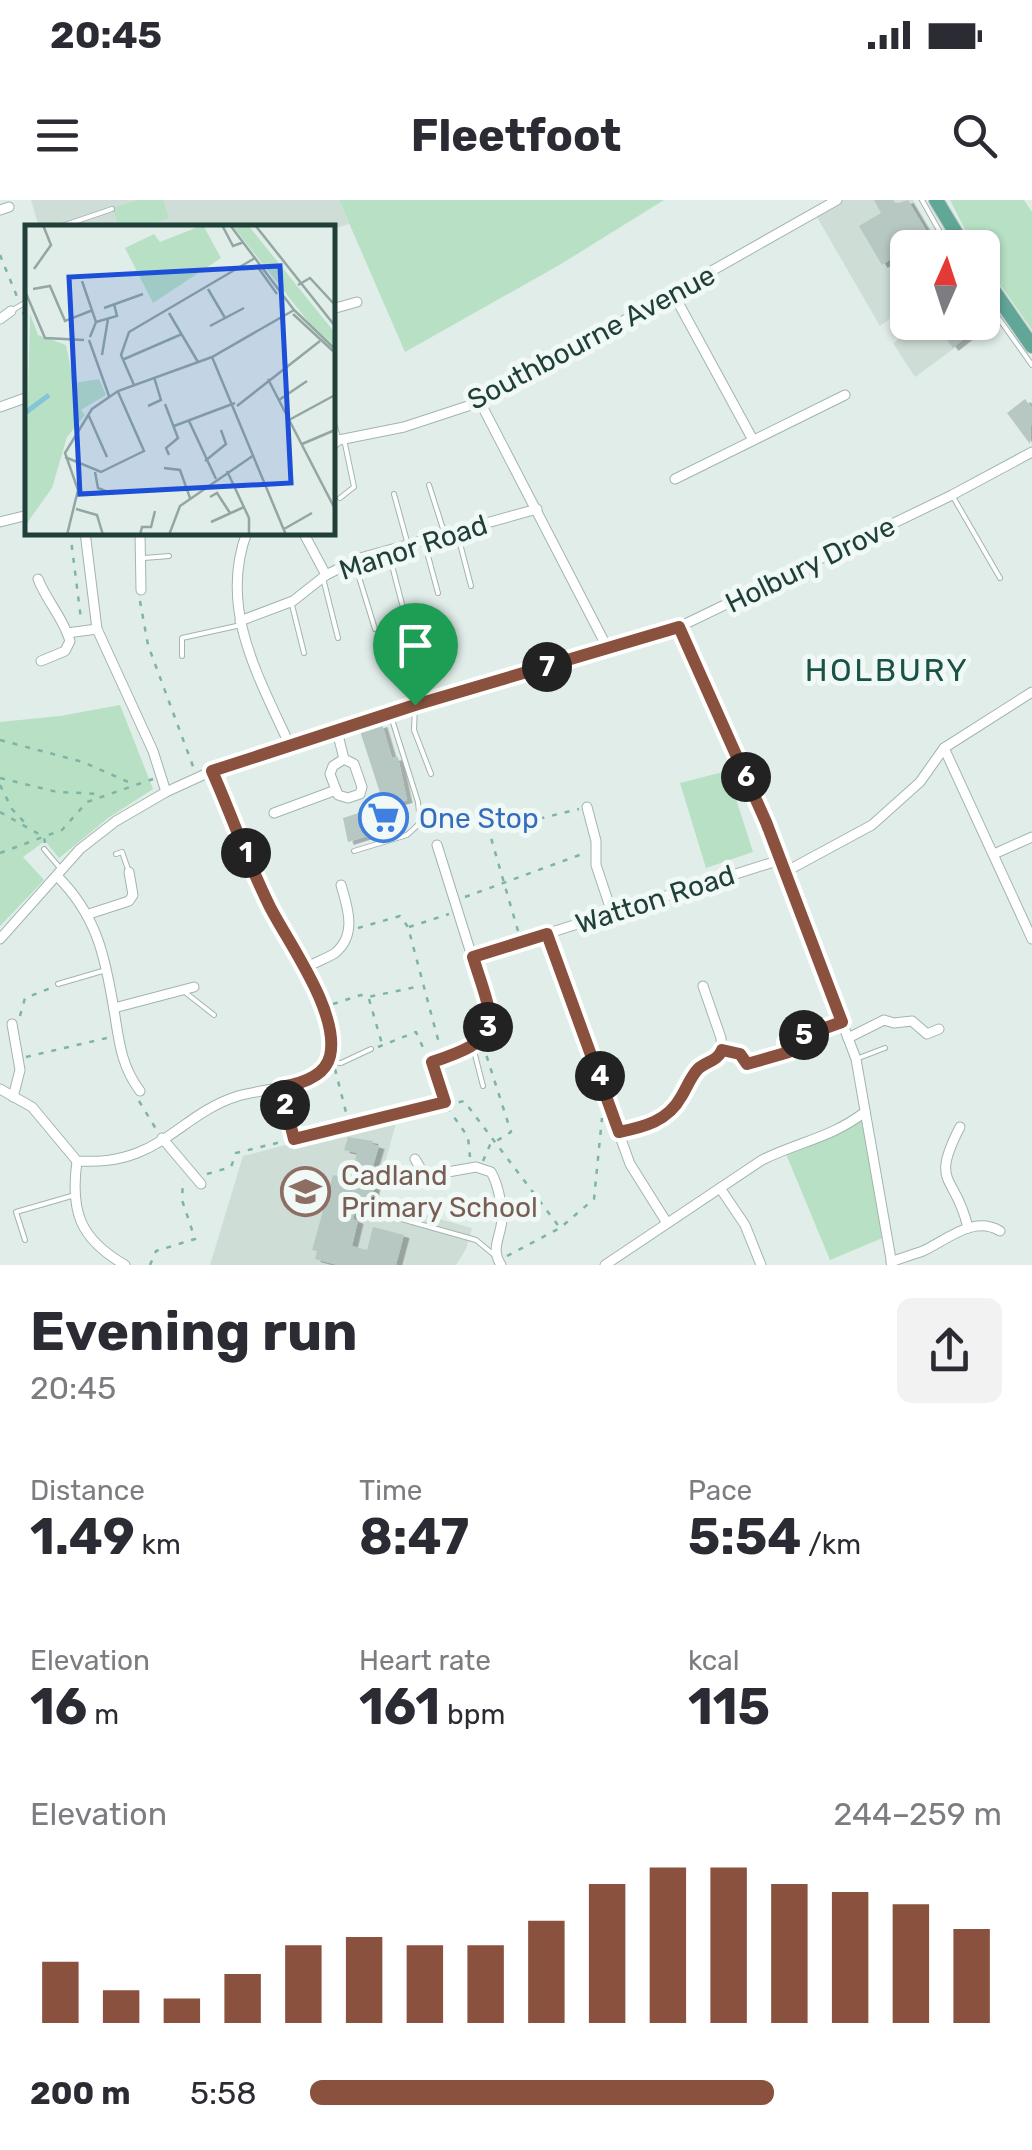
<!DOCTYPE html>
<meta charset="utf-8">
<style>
body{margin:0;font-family:Rubik,sans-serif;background:#f2f2f3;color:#2b2b33;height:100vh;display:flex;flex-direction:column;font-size:38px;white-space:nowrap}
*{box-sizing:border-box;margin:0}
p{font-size:32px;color:#7c7c81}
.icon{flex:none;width:55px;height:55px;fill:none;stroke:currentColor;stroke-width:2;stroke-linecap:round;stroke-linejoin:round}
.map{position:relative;height:1065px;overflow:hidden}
.details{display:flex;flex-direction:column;background:#fff;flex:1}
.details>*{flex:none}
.needle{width:65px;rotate:3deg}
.tools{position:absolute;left:890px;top:30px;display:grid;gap:20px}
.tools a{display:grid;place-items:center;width:110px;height:110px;border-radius:15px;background:#fff;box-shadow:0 2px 8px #0004;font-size:50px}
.pin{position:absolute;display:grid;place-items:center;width:85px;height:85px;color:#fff;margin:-102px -42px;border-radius:50% 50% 50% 0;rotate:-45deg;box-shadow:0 0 10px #0007}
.pin .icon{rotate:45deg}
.km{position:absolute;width:50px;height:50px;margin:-25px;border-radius:50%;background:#222;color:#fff;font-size:28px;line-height:50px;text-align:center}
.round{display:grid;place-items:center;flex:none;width:105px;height:105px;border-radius:15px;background:#f2f2f3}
.overview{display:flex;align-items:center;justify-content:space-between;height:170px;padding:0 30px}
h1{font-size:55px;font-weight:700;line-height:75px}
.stats{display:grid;grid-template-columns:repeat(3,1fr);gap:15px;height:170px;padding:10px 30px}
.stats div{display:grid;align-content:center}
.stats b{font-size:50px;font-weight:700}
.stats small{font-size:28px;font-weight:400}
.stats p{font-size:28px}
.chart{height:280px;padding:20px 30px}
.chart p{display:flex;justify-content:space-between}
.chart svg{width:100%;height:180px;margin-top:10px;stroke:#8a523e;stroke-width:6}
ul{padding:0 30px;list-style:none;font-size:32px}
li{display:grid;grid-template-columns:160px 120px 1fr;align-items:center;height:75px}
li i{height:25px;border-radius:12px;background:#8a523e}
.status{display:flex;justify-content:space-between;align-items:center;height:70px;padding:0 50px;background:#fff;direction:ltr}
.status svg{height:28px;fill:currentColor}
header{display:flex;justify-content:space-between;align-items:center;height:130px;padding:0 30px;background:#fff;font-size:45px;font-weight:700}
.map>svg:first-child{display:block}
</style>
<div class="status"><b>20:45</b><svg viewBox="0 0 49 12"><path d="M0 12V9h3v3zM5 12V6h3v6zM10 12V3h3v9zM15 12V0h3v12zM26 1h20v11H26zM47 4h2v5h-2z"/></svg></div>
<header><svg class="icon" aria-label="menu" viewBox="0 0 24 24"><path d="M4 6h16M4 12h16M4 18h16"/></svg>Fleetfoot<svg class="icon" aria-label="search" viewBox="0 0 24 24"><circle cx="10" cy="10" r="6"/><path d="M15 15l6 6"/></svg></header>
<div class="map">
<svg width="1032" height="1065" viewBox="0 0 1032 1065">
<defs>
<filter id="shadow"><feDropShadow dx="5.5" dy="3" stdDeviation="0" flood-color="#0004"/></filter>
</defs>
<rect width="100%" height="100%" fill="#e1ede8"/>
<g fill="#cfddd7">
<path d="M31,0H339L349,24L333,29L39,27Z"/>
<path d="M841,0H913L941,47L908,48L907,106L880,126L814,12Z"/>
<path d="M983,111L990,122L915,177L893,143L922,123L982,122Z"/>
<path d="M398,916L378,988L380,997L390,1005L472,1028L466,1049L456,1065H210L243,956Z"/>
</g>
<g fill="#b7e0c4">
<path d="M138,0H163L169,18L146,27H119L113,8Z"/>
<path d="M339,0H664L561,64L405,152Z"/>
<path d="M950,0H1024L1032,12V130L983,60L982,48L974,47Z"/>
<path d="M120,505L153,589L108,618L59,658L45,641L23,657L44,680L0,726V522L60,516Z"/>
<path d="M727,571L753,652L706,668L680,583Z"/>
<path d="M865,912L885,1037L830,1060L784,949L807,944Z"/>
</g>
<g fill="#b6c8c1" filter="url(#shadow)">
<path d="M874,0H893L896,4L908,0L930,37L928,42L919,48H908L882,65L859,26L881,13Z"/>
<path d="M934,122H965L972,133L953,148Z"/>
<path d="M1025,199L1032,208L1030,244L1007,213Z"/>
<path d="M382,524L392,558L398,557L407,600L389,605L396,627L348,642L343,618L384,605L360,531Z"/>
<path d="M348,937L373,941L372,944L379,946L373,966L381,968L369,1006L358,1003L353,1019L358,1021L352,1046L367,1050L373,1027L404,1035L396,1065H337L315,1059L317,1051L312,1050L333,975L350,979L357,953L344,950Z"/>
</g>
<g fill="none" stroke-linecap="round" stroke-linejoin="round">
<defs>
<g id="lane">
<path d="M922,0L949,48"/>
<path d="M56,28L112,9"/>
<path d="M982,95L1032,165"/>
<path d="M11,111L28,101"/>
<path d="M332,217L338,237"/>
<path d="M429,285L445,335"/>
<path d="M394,294L408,345"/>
<path d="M952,295L1000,378"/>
<path d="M340,298L354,287L344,239"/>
<path d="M457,332L471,386"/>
<path d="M424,341L438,393"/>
<path d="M388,350L402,404"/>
<path d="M144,358L169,356"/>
<path d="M354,361L375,429"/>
<path d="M323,378L338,438"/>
<path d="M291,401L304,453"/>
<path d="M182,456V438L241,425"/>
<path d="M415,505L414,530L431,574"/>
<path d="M44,649L60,668"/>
<path d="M354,651L407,635L420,623L418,602L390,513"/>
<path d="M116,654L122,652L129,672"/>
<path d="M58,784L106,770"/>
<path d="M186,793L214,815"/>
<path d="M473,847L483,886"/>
<path d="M722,851L741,855"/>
<path d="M856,859L885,848"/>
<path d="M329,862L341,863L371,849"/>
<path d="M391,1016L476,1040L493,1054"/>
<path d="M25,1040L16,1012L75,995"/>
</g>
<g id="street">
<path d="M0,10L9,7"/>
<path d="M674,95L753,240"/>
<path d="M332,109L357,102"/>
<path d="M0,119L11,111"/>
<path d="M480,202L608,449"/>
<path d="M0,207L28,197"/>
<path d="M332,245L339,240L404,227L480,202L837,0"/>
<path d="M675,279L845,195"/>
<path d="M0,322L28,315"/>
<path d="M85,332L97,429L153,551L166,592"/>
<path d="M140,332L141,390"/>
<path d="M247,332C218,409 259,477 290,546"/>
<path d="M303,332L326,375"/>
<path d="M38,379C47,402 63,417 70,441L65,451L41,461"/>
<path d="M240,421L293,401L326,375L360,358L537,309"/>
<path d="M679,427L766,622L856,859L892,1065"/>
<path d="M67,433L97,429"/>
<path d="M337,531L344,559L354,564L362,587L360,594L348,598L338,595L330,574L333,566L344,559"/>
<path d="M944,548L1032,739"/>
<path d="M587,607L596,641V665L612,713"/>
<path d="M274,613L336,590"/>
<path d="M437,645L490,814C488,849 460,852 432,862L442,895"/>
<path d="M994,654L1032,637"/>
<path d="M785,672L872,625L920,582L944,548L1032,492"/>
<path d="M57,676C97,716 105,756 114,810C119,841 121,866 140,891"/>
<path d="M89,714L129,701L133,695L129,672"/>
<path d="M547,734L630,964L667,1023"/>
<path d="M0,739L80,649L116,621L166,592L212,571L415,505L679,427L952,295L1032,252"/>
<path d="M473,757L780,660"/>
<path d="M306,768C315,762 326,759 335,753C357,735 348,708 341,685"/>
<path d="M114,808L194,787"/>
<path d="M12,824L20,870L13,897"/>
<path d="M848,838L884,820L894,823L912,821L927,834L939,829"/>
<path d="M0,889L32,907L77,961C99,962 116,961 137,953C174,939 196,909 238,896C269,887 308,890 329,862C342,810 292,750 270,706C248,662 231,616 212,571"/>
<path d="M960,927C929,987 956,973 968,1028"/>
<path d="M619,932L652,924L666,915L678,904L699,868L722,855L721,838L703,786"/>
<path d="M162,938L201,984"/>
<path d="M415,959L425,976L476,967L491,972C498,984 502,1004 502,1019C501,1037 490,1048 501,1065"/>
<path d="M77,961C70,1012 80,1039 125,1065"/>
<path d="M720,988L745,1025L761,1065"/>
<path d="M891,1062C901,1058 912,1055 923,1051C947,1040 973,1015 1000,1031"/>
<path d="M605,1065L762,960C800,941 829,939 865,912"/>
</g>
<g id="primary">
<path d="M936,0L965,48"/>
<path d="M982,74L1032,146"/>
</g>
</defs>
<use href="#lane" stroke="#a3b5b0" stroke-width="6"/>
<use href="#street" stroke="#a3b5b0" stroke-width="11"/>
<use href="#primary" stroke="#c0c9c7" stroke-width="16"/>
<g stroke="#7eb4a6" stroke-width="2.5" stroke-dasharray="5 8" stroke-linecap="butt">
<path d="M0,55L18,99"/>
<path d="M23,112L28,124"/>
<path d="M70,332L81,419"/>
<path d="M140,401L148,445L194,569"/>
<path d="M0,540L83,562L135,585"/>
<path d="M0,578L57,592L102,594"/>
<path d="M0,585L12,609L27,625"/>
<path d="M0,612L44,637L45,643"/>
<path d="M0,653L62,630L87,602L153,579"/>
<path d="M465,697L585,653"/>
<path d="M409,727L449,714"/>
<path d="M358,728L400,716L408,727L440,847"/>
<path d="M518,731L489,631L579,609"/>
<path d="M369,799L382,844"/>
<path d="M333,804L361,795L368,797L421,786"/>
<path d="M20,816L25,798L51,788"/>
<path d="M378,847L416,832L426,854"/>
<path d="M26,857L111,837"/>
<path d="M745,859L747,865L789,851L786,842L835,824"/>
<path d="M335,869L349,924"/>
<path d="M284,898L294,939"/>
<path d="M139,901L156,929"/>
<path d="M446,905L464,901L560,1028"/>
<path d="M447,907L468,937L470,957"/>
<path d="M483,961L490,945L511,932L484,848"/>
<path d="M207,974L231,967L236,953L436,904"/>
<path d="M507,1056L560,1028L594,999L602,918"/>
<path d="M150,1065L156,1051L195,1039L182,1000L183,980"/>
</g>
<use href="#lane" stroke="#fff" stroke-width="4"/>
<use href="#street" stroke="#fff" stroke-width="9"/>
<use href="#primary" stroke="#61a798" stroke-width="14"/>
</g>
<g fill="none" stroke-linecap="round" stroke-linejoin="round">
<defs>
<path id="route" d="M679,427L766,622L842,822L786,842L789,852L747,864L740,854L722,850C717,862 706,861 698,869C691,876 686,889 681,897C668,921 644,927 619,932L547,734L473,757C494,825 508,837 432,862L445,902L294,939L281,887C300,884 325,877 330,856C340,813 289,744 270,707C248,663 232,616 212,571L415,505Z"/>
</defs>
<use href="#route" stroke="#fff" stroke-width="20"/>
<use href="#route" stroke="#8a523e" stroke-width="12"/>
</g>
<defs>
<symbol id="supermarket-ring" viewBox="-11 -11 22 22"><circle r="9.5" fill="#f1f9f6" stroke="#3f7fe0" stroke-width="1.5"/><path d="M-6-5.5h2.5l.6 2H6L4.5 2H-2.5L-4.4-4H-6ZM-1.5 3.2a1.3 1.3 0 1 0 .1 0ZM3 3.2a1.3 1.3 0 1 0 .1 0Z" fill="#3f7fe0"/></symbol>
<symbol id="school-ring" viewBox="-11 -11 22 22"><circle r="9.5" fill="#f1f9f6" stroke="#8d6e63" stroke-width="1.5"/><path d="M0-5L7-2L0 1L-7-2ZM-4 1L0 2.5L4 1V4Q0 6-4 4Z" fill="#8d6e63"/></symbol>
</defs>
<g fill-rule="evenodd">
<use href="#supermarket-ring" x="356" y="590" width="55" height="55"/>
<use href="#school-ring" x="278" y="964" width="55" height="55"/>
</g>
<g text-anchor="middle" stroke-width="10" stroke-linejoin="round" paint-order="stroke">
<g font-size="28" fill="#1f3f38" stroke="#f1f9f6">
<text transform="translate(591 137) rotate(-28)" y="10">Southbourne Avenue</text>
<text transform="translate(413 347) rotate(-18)" y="10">Manor Road</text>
<text transform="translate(810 364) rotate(-26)" y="10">Holbury Drove</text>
<text transform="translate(655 699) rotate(-18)" y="10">Watton Road</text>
</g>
<g font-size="28" fill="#366cbe" stroke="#f1f9f6" text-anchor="start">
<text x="419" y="628">One Stop</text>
</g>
<g font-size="28" fill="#785e54" stroke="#f1f9f6" text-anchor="start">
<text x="341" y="985">Cadland<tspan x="341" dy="32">Primary School</tspan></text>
</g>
<g font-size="32" letter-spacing="2.5" fill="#195348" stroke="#f1f9f6">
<text x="887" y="481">HOLBURY</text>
</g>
</g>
<g transform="translate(25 25)">
<rect width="310" height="310" fill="#e1ede8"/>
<path d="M178,0L196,33L128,78L100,23L129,9L135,17ZM207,0H223L310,108V121L285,99ZM5,89L13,110L41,120L49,158L74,154L81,170L56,185L60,190L42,212L27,263L0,301Z" fill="#b7e0c4"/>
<path fill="none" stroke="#83c6d8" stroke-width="5" d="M0,188L24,170"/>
<path fill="none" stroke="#93a7a2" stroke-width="2.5" d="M197,0L208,21L219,17M205,0L269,85L310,124M230,0L310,101M232,41L252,69M9,44L26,20L18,0M57,56L71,97L65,112M273,60L285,53L310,80M8,64L25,61L40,96L68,85M183,64L200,93M0,66L20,113L59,115M79,83L118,69M144,88L173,137M268,89L308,126M71,97L92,91L89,79M185,101L219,83M64,115L84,171M77,130L83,94M187,132L261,310M97,135L157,109M243,154L310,284M109,160L96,130L104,107L230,33M254,175L282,156M140,179L153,213L141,223L144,230M123,181L136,175L129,152M212,181L295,116M63,189L82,232M264,195L310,170M164,196L191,254M149,201L210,178M277,219L310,205M40,232L76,247L119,226L93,167M180,236L201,219L196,205M139,243L155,245L165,273M202,246L224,293V310M70,247L73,263L88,269M185,272L192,268L205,288M51,284L72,290L78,310M186,297L219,282M259,304L287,288M42,310L53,265L40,228L67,184L93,166L187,132L269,85M115,310L117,302H126L130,286M144,310L155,281L229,230"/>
<path fill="#1d4ed8" fill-opacity="0.15" stroke="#1d4ed8" stroke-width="5" d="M255,41L266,258L55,269L44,52Z"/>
<rect width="310" height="310" fill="none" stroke="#1f3f38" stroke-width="5"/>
</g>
</svg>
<div class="tools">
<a><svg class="needle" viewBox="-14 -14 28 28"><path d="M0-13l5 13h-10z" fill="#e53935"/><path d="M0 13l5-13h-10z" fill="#7c7c81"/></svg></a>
</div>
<div class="pin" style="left:415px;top:505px;background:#1e9e55"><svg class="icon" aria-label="arrive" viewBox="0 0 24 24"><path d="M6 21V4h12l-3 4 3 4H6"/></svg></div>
<b class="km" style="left:246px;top:653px">1</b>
<b class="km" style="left:285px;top:905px">2</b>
<b class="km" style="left:488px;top:827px">3</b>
<b class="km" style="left:600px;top:876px">4</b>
<b class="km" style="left:804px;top:835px">5</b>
<b class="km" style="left:746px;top:577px">6</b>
<b class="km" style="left:547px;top:467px">7</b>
</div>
<section class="details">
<div class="overview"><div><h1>Evening run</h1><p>20:45</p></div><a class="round"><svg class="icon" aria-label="share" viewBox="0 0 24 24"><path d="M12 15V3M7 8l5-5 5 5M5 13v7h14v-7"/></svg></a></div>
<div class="stats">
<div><p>Distance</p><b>1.49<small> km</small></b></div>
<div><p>Time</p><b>8:47</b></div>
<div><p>Pace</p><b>5:54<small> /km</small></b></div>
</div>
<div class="stats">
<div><p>Elevation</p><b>16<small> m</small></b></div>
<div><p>Heart rate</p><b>161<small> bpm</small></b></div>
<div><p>kcal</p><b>115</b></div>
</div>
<div class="chart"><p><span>Elevation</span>244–259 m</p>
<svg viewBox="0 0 160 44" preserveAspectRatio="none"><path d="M5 44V29M15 44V36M25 44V38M35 44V32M45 44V25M55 44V23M65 44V25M75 44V25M85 44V19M95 44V10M105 44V6M115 44V6M125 44V10M135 44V12M145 44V15M155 44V21"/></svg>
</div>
<ul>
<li><b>200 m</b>5:58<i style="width:67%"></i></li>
</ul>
</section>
